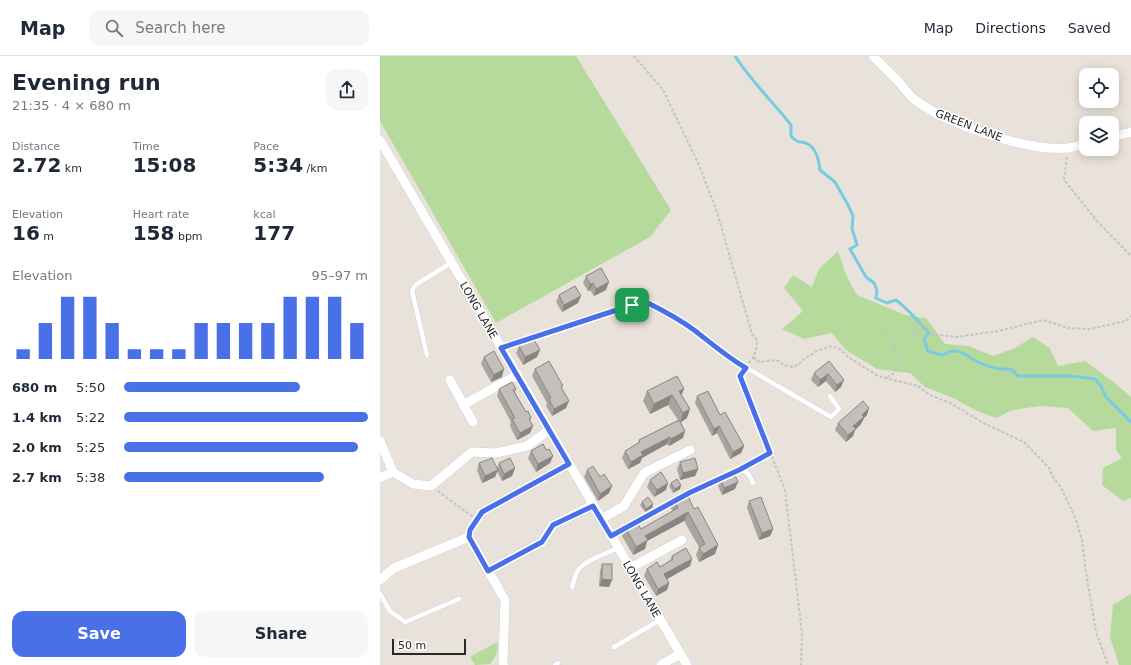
<!DOCTYPE html>
<meta charset="utf-8">
<style>
body{margin:0;font-family:"DejaVu Sans",sans-serif;background:#f6f6f7;color:#1f2937;height:100vh;display:flex;flex-direction:column;font-size:15px;white-space:nowrap}
*{box-sizing:border-box;margin:0}
p{font-size:13px;color:#747a83}
.icon{flex:none;width:22px;height:22px;fill:none;stroke:currentColor;stroke-width:2;stroke-linecap:round;stroke-linejoin:round}
.map{position:relative;flex:1;overflow:hidden}
.sheet{display:flex;flex-direction:column;background:#fff;width:380px}
.sheet>*{flex:none}
.controls{position:absolute;left:699px;top:12px;display:grid;gap:8px}
.controls a{display:grid;place-items:center;width:40px;height:40px;border-radius:8px;background:#fff;box-shadow:0 2px 10px #0003;font-size:20px}
.scale{position:absolute;left:12px;bottom:10px;width:74px;box-sizing:border-box;padding-left:4px;border:2px solid #272727;border-top:0;font-size:11px;line-height:14px;white-space:nowrap;color:#272727;-webkit-text-stroke:3px #fff;paint-order:stroke}
.pin{position:absolute;display:grid;place-items:center;width:34px;height:34px;color:#fff;margin:-17px;border-radius:8px;box-shadow:0 2px 6px #0006}
.round{display:grid;place-items:center;flex:none;width:42px;height:42px;border-radius:12px;background:#f6f6f7}
.headline{display:flex;align-items:center;justify-content:space-between;height:68px;padding:0 12px}
h1{font-size:22px;font-weight:600;line-height:30px}
.metrics{display:grid;grid-template-columns:repeat(3,1fr);gap:6px;height:68px;padding:4px 12px}
.metrics div{display:grid;align-content:center}
.metrics b{font-size:20px;font-weight:600}
.metrics small{font-size:11px;font-weight:400}
.metrics p{font-size:11px}
.chart{height:112px;padding:8px 12px}
.chart p{display:flex;justify-content:space-between}
.chart svg{width:100%;height:72px;margin-top:4px;stroke:#4970e7;stroke-width:6}
.cta{display:flex;gap:8px;margin-top:auto;padding:8px 12px}
.cta a{flex:1;height:46px;border-radius:12px;background:#4970e7;color:#fff;font-size:16px;font-weight:600;line-height:46px;text-align:center}
.cta a+a{background:#f6f6f7;color:#1f2937}
ul{padding:0 12px;list-style:none;font-size:13px}
li{display:grid;grid-template-columns:64px 48px 1fr;align-items:center;height:30px}
li i{height:10px;border-radius:5px;background:#4970e7}
header{display:flex;align-items:center;gap:24px;box-sizing:border-box;height:56px;padding:0 20px;background:#fff;border-bottom:1px solid #e0e1e3}
header strong{font-size:19px}
nav{display:flex;gap:22px;margin-inline-start:auto;font-size:14px}
.search{width:280px;height:36px;background:#f6f6f7;display:flex;align-items:center;gap:10px;box-sizing:border-box;padding:0 14px;border-radius:12px;color:#747a83;font-size:15px}
main{display:flex;flex:1;min-height:0}
.map>svg:first-child{display:block}
</style>
<header>
<strong>Map</strong>
<div class="search"><svg class="icon" aria-label="search" viewBox="0 0 24 24"><circle cx="10" cy="10" r="6"/><path d="M15 15l6 6"/></svg>Search here</div>
<nav><a>Map</a><a>Directions</a><a>Saved</a></nav>
</header>
<main>
<section class="sheet">
<div class="headline"><div><h1>Evening run</h1><p>21:35 · 4 × 680 m</p></div><a class="round"><svg class="icon" aria-label="share" viewBox="0 0 24 24"><path d="M12 15V3M7 8l5-5 5 5M5 13v7h14v-7"/></svg></a></div>
<div class="metrics">
<div><p>Distance</p><b>2.72<small> km</small></b></div>
<div><p>Time</p><b>15:08</b></div>
<div><p>Pace</p><b>5:34<small> /km</small></b></div>
</div>
<div class="metrics">
<div><p>Elevation</p><b>16<small> m</small></b></div>
<div><p>Heart rate</p><b>158<small> bpm</small></b></div>
<div><p>kcal</p><b>177</b></div>
</div>
<div class="chart"><p><span>Elevation</span>95–97 m</p>
<svg viewBox="0 0 160 44" preserveAspectRatio="none"><path d="M5 44V38M15 44V22M25 44V6M35 44V6M45 44V22M55 44V38M65 44V38M75 44V38M85 44V22M95 44V22M105 44V22M115 44V22M125 44V6M135 44V6M145 44V6M155 44V22"/></svg>
</div>
<ul>
<li><b>680 m</b>5:50<i style="width:72%"></i></li>
<li><b>1.4 km</b>5:22<i style="width:100%"></i></li>
<li><b>2.0 km</b>5:25<i style="width:96%"></i></li>
<li><b>2.7 km</b>5:38<i style="width:82%"></i></li>
</ul>
<div class="cta"><a>Save</a><a>Share</a></div>
</section>
<div class="map">
<svg width="751" height="609" viewBox="0 0 751 609">
<rect width="100%" height="100%" fill="#e9e2da"/>
<g fill="#b5da9c">
<path d="M0,0H196L291,154L270,181L116,267L0,65Z"/>
<path d="M458,195L466,219L477,239L525,259L546,262L565,288L589,290L613,300L635,292L653,281L670,292L678,310L705,305L736,328L751,341V442L743,445L722,429L723,412L742,402L736,394V372L713,375L688,352L660,350L632,354L617,362L599,356L575,343L545,331L530,317L497,313L466,294L452,277L424,283L402,273L423,255L404,232L413,219L432,231L439,213Z"/>
<path d="M751,538V609H739L730,581L733,549Z"/>
<path d="M117,586C119,595 115,601 110,608L95,609L90,601Z"/>
</g>
<g fill="none" stroke-linecap="round" stroke-linejoin="round">
<path stroke="#77cce1" stroke-width="3" d="M355,0C371,25 393,46 411,69V80C419,89 420,84 428,88C437,93 439,105 440,114L455,126L468,149L473,160L472,173L477,189L470,193L486,221L494,227L497,234L496,242L507,247L516,244C528,253 539,266 549,277L544,283L548,295L562,299C565,298 570,295 574,295C581,294 588,301 594,304C605,310 619,314 631,313L638,320H690L715,323L721,330L726,341L751,366"/>
<defs>
<g id="lane">
<path d="M121,292L252,249L268,247L292,259L314,274L348,301L451,361L459,353L450,340"/>
<path d="M47,299L32,235L34,231L37,228L71,207"/>
<path d="M303,441L359,414C368,414 370,420 373,427"/>
<path d="M231,479L296,444"/>
<path d="M192,531C194,525 195,518 199,513C205,504 228,497 238,492"/>
<path d="M0,538L10,555L25,566L79,543"/>
<path d="M234,591L280,564"/>
<path d="M175,609L178,607"/>
</g>
<g id="street">
<path d="M493,0C501,8 509,16 517,24C523,30 528,39 535,44C568,68 647,96 688,92C694,91 700,89 706,87"/>
<path d="M732,81L751,76"/>
<path d="M0,84L307,609"/>
<path d="M70,324L93,366"/>
<path d="M83,349L137,319"/>
<path d="M0,385L13,416"/>
<path d="M0,422L13,416L33,428L51,430L92,396L116,397L147,390L169,374"/>
<path d="M221,463L244,450L264,417L310,394"/>
<path d="M250,512L302,484"/>
<path d="M108,515L162,486L173,469L213,449"/>
<path d="M0,524L14,512L89,481L125,544L123,607L124,609"/>
<path d="M281,609L300,598"/>
</g>
</defs>
<use href="#lane" stroke="#cdd1db" stroke-width="5.5"/>
<use href="#street" stroke="#cdd1db" stroke-width="10"/>
<g stroke="#c3c3c3" stroke-width="2" stroke-dasharray="3 2" stroke-linecap="butt">
<path d="M254,0L283,34L319,109L337,156L372,278L377,284C377,294 375,299 369,307"/>
<path d="M687,101L684,124L717,165L751,200"/>
<path d="M374,301L375,304L381,306L396,304L400,306L404,309L413,311L419,308L424,303L437,295L445,292L452,290L460,293L468,301L498,320L538,330L550,339L572,348L605,368L644,386L669,412L673,421L681,431L696,464L702,484L705,510L716,576L728,609"/>
<path d="M362,317L360,320L405,434L422,577L421,609"/>
<path d="M507,321L514,317L517,309L515,291L506,283L505,273L519,271L536,279V270L540,266L552,278L576,281L618,275L663,264L689,272L710,273L746,265L751,260"/>
<path d="M368,409L390,397"/>
<path d="M58,435L97,464"/>
<path d="M92,473L102,456L182,411"/>
</g>
<use href="#lane" stroke="#fff" stroke-width="4.5"/>
<use href="#street" stroke="#fff" stroke-width="9"/>
</g>
<g fill="#a9a4a0">
<path d="M206,220L226,234L214,240L210,234L208,235L203,227Z"/>
<path d="M179,239L198,247L182,256L176,246Z"/>
<path d="M139,290L157,301L143,309L136,297Z"/>
<path d="M104,301L122,321L111,326L101,308Z"/>
<path d="M449,305L461,331L455,336L446,325L438,331L431,324L434,317Z"/>
<path d="M155,313L182,332L186,352L172,360L166,350L167,347L152,320Z"/>
<path d="M119,333H136L135,336L146,356L151,362L150,364L153,370L150,377L137,384L130,370L131,366L117,340Z"/>
<path d="M267,335L302,339L307,362L300,366L303,382L289,390L287,388L262,402L260,407L248,413L242,402L245,395L258,387L259,384L298,364L288,349L270,358L263,345Z"/>
<path d="M317,340L340,359L364,390L361,397L350,403L337,377L332,380L315,347Z"/>
<path d="M487,359L484,362L481,368L475,374L473,380L466,386L455,374L458,367Z"/>
<path d="M166,394L173,400L170,407L156,416L148,402L151,395Z"/>
<path d="M300,406L318,413L315,420L300,424L297,413Z"/>
<path d="M99,407L117,412L119,407L135,412L132,420L122,425L117,415L115,421L102,427L97,414Z"/>
<path d="M207,414L220,421L232,430L229,437L218,445L204,421Z"/>
<path d="M341,423L355,433L342,439L338,430Z"/>
<path d="M270,424L286,434L274,441L267,431Z"/>
<path d="M291,427L301,429L300,433L293,437L289,430Z"/>
<path d="M293,443L314,453L338,489L335,498L319,506L316,499L319,491L304,465L267,485L265,493L253,499L242,480L245,471L261,473L293,455L290,451Z"/>
<path d="M369,445L393,473L390,480L379,484L367,452Z"/>
<path d="M262,446L273,448L272,452L265,456L260,449Z"/>
<path d="M292,500L312,503L310,510L287,523L289,527L287,534L276,540L264,520L267,513L280,511L290,505Z"/>
<path d="M222,508L232,524L229,531L219,530L220,515Z"/>
</g>
<g fill="#898682">
<path d="M229,226L226,234L214,240L216,233Z"/>
<path d="M213,227L210,234L208,235L210,228Z"/>
<path d="M201,240L198,247L182,256L184,249Z"/>
<path d="M160,294L157,301L143,309L145,301Z"/>
<path d="M124,313L122,321L111,326L114,319Z"/>
<path d="M448,318L446,325L438,331L440,324Z"/>
<path d="M464,324L461,331L455,336L457,329Z"/>
<path d="M304,333L300,342L299,335Z"/>
<path d="M292,339L288,349L270,358L274,348Z"/>
<path d="M189,345L186,352L172,360L174,353Z"/>
<path d="M489,352L487,359L484,362L481,368L475,374L473,380L466,386L468,379L473,370L482,359Z"/>
<path d="M310,353L307,362L300,367L303,357Z"/>
<path d="M153,370L150,377L137,384L140,377Z"/>
<path d="M339,370L337,377L332,380L334,373Z"/>
<path d="M305,375L303,382L289,390L291,383Z"/>
<path d="M290,381L287,388L262,402L260,407L248,413L251,406L261,396Z"/>
<path d="M364,390L361,397L350,403L353,396Z"/>
<path d="M173,400L170,407L156,416L158,408Z"/>
<path d="M135,412L132,420L122,425L124,418Z"/>
<path d="M318,413L315,420L300,424L303,417Z"/>
<path d="M118,414L115,421L102,427L105,420Z"/>
<path d="M358,426L355,433L342,439L344,432Z"/>
<path d="M288,427L286,434L274,441L277,434Z"/>
<path d="M301,429L300,433L293,437L295,433Z"/>
<path d="M232,430L229,437L218,445L220,438Z"/>
<path d="M273,448L272,452L265,456L266,453Z"/>
<path d="M308,456L304,465L267,485L265,493L253,499L256,491L265,480Z"/>
<path d="M393,473L390,480L379,484L382,477Z"/>
<path d="M338,489L335,498L319,506L323,498Z"/>
<path d="M312,503L310,510L282,526L284,518Z"/>
<path d="M222,523L232,524L229,531L219,530Z"/>
<path d="M289,527L287,534L276,540L278,533Z"/>
</g>
<g fill="#c4bfba" stroke="#898682">
<path d="M221,212L229,226L216,233L213,227L210,228L206,220Z"/>
<path d="M195,230L201,240L184,249L179,239Z"/>
<path d="M153,282L160,294L145,301L139,290Z"/>
<path d="M114,295L124,313L114,319L104,301Z"/>
<path d="M169,305L183,330L181,331L189,345L174,353L169,343L171,342L155,313Z"/>
<path d="M449,305L464,324L457,329L448,318L440,324L434,317Z"/>
<path d="M297,320L304,333L299,335L310,353L303,357L292,339L274,348L267,335Z"/>
<path d="M132,326L136,333L133,334L146,356L148,355L151,362L149,363L153,370L140,377L132,363L135,362L119,333Z"/>
<path d="M328,335L340,359L345,356L364,390L353,396L339,370L334,373L317,340Z"/>
<path d="M483,345L489,352L482,359L484,361L473,370L476,373L468,379L458,367Z"/>
<path d="M299,364L305,375L291,383L290,381L261,396L263,399L251,406L245,395L260,386L259,384Z"/>
<path d="M163,388L166,394L169,393L173,400L158,408L151,395Z"/>
<path d="M112,402L118,414L105,420L99,407Z"/>
<path d="M130,402L135,412L124,418L119,407Z"/>
<path d="M315,402L318,413L303,417L300,406Z"/>
<path d="M213,410L220,421L224,418L232,430L220,438L207,414Z"/>
<path d="M281,416L288,427L277,434L270,424Z"/>
<path d="M354,417L358,426L344,432L341,423Z"/>
<path d="M297,423L301,429L295,433L291,427Z"/>
<path d="M306,436L314,453L318,451L338,489L323,498L319,491L325,488L308,456L265,480L268,484L256,491L245,471L256,465L261,473L298,452L293,443Z"/>
<path d="M268,441L273,448L266,453L262,446Z"/>
<path d="M381,441L393,473L382,477L369,445Z"/>
<path d="M306,492L312,503L284,518L289,527L278,533L267,513L277,506L280,511L293,503L292,500Z"/>
<path d="M222,508H232V524L222,523Z"/>
</g>
<g fill="none" stroke-linecap="round" stroke-linejoin="round">
<defs>
<path id="route" d="M268,247C284,255 299,263 314,274C331,287 347,301 366,312L360,320L390,397L359,414L309,437L231,480L213,450L173,469L162,486L108,515L89,481L90,474L102,456L189,408L121,292L252,249Z"/>
</defs>
<use href="#route" stroke="#fff" stroke-width="8"/>
<use href="#route" stroke="#4970e7" stroke-width="5"/>
</g>
<g text-anchor="middle" stroke-width="3" stroke-linejoin="round" paint-order="stroke">
<g font-size="11" fill="#272727" stroke="#fff">
<text transform="translate(589 69) rotate(21)" y="4">GREEN LANE</text>
<text transform="translate(99 254) rotate(60)" y="4">LONG LANE</text>
<text transform="translate(262 533) rotate(60)" y="4">LONG LANE</text>
</g>
</g>
</svg>
<div class="controls">
<a><svg class="icon" aria-label="locate" viewBox="0 0 24 24"><circle cx="12" cy="12" r="6"/><path d="M12 2v4M12 18v4M2 12h4M18 12h4"/></svg></a>
<a><svg class="icon" aria-label="layers" viewBox="0 0 24 24"><path d="M12 4l9 5-9 5-9-5zM3 14l9 5 9-5"/></svg></a>
</div>
<div class="scale">50 m</div>
<div class="pin" style="left:252px;top:249px;background:#1e9e55"><svg class="icon" aria-label="arrive" viewBox="0 0 24 24"><path d="M6 21V4h12l-3 4 3 4H6"/></svg></div>
</div>
</main>
